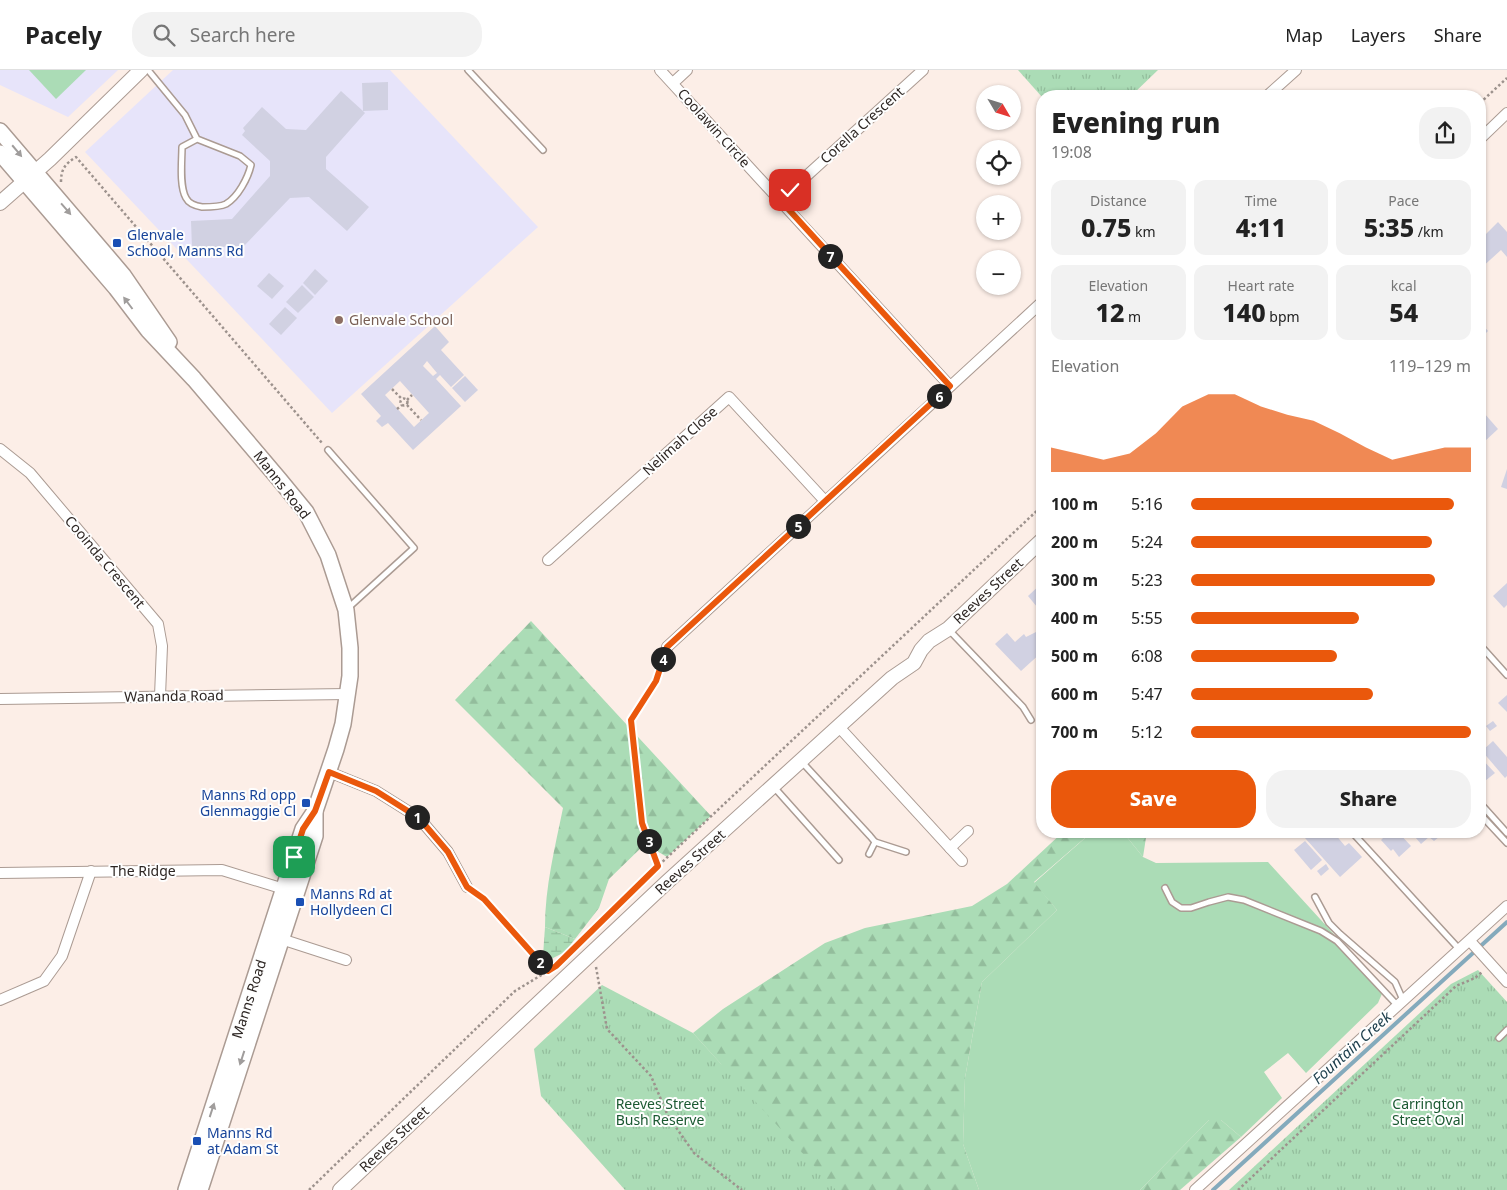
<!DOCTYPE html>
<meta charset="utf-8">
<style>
body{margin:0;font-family:"Noto Sans",sans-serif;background:#f2f2f2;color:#222;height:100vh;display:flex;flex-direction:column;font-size:19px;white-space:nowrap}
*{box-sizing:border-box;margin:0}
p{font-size:16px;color:#767676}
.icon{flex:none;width:28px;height:28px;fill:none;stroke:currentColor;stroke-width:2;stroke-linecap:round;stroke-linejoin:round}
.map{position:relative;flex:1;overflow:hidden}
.sheet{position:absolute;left:1036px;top:20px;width:450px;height:748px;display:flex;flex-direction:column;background:#fff;border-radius:20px;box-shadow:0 1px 4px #0004}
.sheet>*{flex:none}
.needle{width:32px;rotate:128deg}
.fabs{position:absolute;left:976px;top:15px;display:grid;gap:10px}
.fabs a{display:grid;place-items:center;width:45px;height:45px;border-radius:50%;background:#fff;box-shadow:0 1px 4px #0004;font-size:25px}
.pin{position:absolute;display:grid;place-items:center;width:42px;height:42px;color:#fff;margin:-21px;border-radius:10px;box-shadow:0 2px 8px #0006}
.km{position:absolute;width:25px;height:25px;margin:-12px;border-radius:50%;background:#222;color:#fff;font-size:14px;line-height:25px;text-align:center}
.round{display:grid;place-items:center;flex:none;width:52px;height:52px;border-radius:20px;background:#f2f2f2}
.overview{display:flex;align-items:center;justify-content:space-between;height:85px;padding:0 15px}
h1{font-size:28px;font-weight:800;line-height:38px}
.figures{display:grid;grid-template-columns:repeat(3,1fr);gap:8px;height:85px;padding:5px 15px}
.figures div{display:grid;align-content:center;border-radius:12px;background:#f2f2f2;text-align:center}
.figures b{font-size:25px;font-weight:800}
.figures small{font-size:14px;font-weight:400}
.figures p{font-size:14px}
.chart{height:140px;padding:10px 15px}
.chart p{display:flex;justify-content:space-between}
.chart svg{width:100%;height:90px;margin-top:5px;fill:#ea580c;opacity:.7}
.action{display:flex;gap:10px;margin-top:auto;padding:10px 15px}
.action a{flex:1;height:58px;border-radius:20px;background:#ea580c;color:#fff;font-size:20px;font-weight:800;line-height:58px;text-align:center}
.action a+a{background:#f2f2f2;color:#222}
ul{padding:0 15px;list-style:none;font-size:16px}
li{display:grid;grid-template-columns:80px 60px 1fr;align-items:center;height:38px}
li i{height:12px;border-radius:6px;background:#ea580c}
header{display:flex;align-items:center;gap:30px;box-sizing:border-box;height:70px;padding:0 25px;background:#fff;border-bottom:1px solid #e0e0e0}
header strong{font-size:24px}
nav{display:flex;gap:28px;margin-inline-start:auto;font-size:18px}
.search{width:350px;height:45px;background:#f2f2f2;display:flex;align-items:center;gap:12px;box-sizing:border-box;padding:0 18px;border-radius:20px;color:#767676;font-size:19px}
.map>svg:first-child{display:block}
</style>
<header>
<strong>Pacely</strong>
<div class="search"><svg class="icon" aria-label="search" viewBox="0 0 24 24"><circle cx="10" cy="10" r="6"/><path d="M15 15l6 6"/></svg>Search here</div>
<nav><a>Map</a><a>Layers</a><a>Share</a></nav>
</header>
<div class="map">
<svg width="1507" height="1120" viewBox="0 0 1507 1120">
<defs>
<pattern id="forest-firs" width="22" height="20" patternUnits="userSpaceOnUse" patternTransform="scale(1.25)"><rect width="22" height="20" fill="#abdcb6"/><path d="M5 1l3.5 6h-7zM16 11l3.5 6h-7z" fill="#93bd9c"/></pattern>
<pattern id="wetland-marsh" width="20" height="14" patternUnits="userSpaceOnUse" patternTransform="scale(1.25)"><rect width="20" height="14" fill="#abdcb6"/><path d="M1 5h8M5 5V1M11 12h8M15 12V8" fill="none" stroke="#93bd9c"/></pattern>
<pattern id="park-tufts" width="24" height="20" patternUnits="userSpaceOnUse" patternTransform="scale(1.25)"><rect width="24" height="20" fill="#abdcb6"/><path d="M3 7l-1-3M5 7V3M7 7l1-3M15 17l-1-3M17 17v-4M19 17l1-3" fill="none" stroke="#93bd9c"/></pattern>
</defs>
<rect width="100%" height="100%" fill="#fceee7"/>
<g fill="#e7e4fa">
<path d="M0,0H118L68,47L0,15Z"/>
<path d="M173,0H390L538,157L332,343L85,82Z"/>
</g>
<g fill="#abdcb6">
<path d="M29,0H86L56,29Z"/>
<path d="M1093,761H1122L1143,787L1156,793L1268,792L1384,919L1378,933L1306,1003L1288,983L1264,1002L1282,1028L1241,1067L1221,1050H1209L1140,1120H979L963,1074L965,1008L982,912L1057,840L1034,813Z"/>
</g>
<g fill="url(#forest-firs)">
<path d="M531,551L711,746L667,787L645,774L609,809L599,838L575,869L545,857C545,817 555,777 563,738L455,630Z"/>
<path d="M1064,761H1093L1034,812L1057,840L982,912L965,1008L963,1074L979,1120H754L721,994L693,963L723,939L825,873L865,858L972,836L1007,814Z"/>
<path d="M1122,761H1147L1143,787Z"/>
<path d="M1209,1050H1221L1241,1067L1180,1120H1140Z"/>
</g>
<path fill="url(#wetland-marsh)" d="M545,857L575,869L565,882L549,890L543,886Z"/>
<g fill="url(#park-tufts)">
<path d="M1018,0H1158L1131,26L1042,27Z"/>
<path d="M1478,900L1507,932V1120H1229L1451,914Z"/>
<path d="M602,915L693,963L836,1120H625L541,1026L534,979Z"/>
</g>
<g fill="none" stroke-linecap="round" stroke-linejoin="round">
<path stroke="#84aabc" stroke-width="4" d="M1213,1120L1507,852"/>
</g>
<g fill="#d1d1e2" fill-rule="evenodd">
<path d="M388,12V40L363,41L365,43L326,87V99L369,137L347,161L309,127L290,128L244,176L192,178L191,151L232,149L270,106V91L242,65L245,61L243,58L262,37L286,59L306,60L341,21L363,41L362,13Z"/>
<path d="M1498,152L1507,162V187L1501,180L1480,199V170Z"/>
<path d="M315,199L328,211L315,225L303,213Z"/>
<path d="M269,203L284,216L272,229L257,216Z"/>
<path d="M302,215L314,227L298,243L286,232Z"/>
<path d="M285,237L297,248L281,265L269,254Z"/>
<path d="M1480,252L1488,261L1480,269Z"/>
<path d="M435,256L449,272L441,280L464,305L451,317L440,305L436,309L461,336L413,380L388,353L382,357L376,351L381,346L361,324ZM427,291L437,303L433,306L423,296ZM400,311L429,343L414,357L385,325Z"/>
<path d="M465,306L478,320L465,332L452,318Z"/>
<path d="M1484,343L1498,359L1484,372L1480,368V347Z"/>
<path d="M1507,399V419L1501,417Z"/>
<path d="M1042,513V543L1028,526Z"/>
<path d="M1507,513V535L1504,538L1493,526Z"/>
<path d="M1042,559V582L1021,601L995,574L1007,563L1015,572L1024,564L1026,567Z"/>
<path d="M1507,625V642L1498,633Z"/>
<path d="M1493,651L1497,656L1490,661L1486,656Z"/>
<path d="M1493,671L1507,687V706L1505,708L1482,681Z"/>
<path d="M1480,687L1495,703L1485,711L1481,707L1480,709Z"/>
<path d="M1312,761H1325L1330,767L1334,763L1345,776L1349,773L1362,787L1340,807L1305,768Z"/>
<path d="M1390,761H1397L1411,776L1399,787L1393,779L1391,781L1381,770Z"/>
<path d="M1410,761H1440L1436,764L1439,767L1434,771L1429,767L1421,774Z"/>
<path d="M1305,771L1322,790L1311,800L1294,780Z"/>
<path d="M1326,794L1329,799L1321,806L1317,801Z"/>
</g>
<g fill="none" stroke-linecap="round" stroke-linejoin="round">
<defs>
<g id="lane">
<path d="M148,0L185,45L197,69L240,86L251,95C248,108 238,127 226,134C220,137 209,137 202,137C196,136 189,134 186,128C179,116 182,90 182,77L197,69"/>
<path d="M468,0L543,80"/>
<path d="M328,380L414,478L348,538"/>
<path d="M949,560L1023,637L1031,650"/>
<path d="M1480,575L1507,605"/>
<path d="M801,691L870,766L875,772L869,784"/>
<path d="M773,716L839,790"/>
<path d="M1480,733L1507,763"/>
<path d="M1480,744L1507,773"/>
<path d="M1351,761L1460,880"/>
<path d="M875,772L906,782"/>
<path d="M1165,818L1172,832L1181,838H1191L1209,832L1228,827L1244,830L1321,861L1337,871L1397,935"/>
<path d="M1315,827L1329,853L1340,864L1395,912L1403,930"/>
<path d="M1499,968L1507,960"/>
</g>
<g id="street">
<path d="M660,0L950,316"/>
<path d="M673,13L687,0"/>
<path d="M1267,26L1296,0"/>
<path d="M1480,69L1507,43"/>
<path d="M780,130L923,0"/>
<path d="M0,379L30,403L158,554L162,576L160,626"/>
<path d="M548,490L729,327L825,431"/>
<path d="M667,577L1042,232"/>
<path d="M0,629L348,624"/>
<path d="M839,657L962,791"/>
<path d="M329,702L376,721L419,748L448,782L467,817"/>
<path d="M950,778L968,761"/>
<path d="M0,803L222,800L284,819"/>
<path d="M278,868L346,890"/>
<path d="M1470,871L1507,912"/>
<path d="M0,930L44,911L62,886L91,801"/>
<path d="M1195,1120L1507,836"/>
</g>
<g id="secondary">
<path d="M0,133L50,89L141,0"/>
<path d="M340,1120L667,812L892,608L914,593L921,580L929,571L948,559L1042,470"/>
</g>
<g id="primary">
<path d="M0,61L123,205L169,272"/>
<path d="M0,83L116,218L148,260L194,309L279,409L306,442L328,485L346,540L350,578V606L343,654L336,679L315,741L303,759L186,1120"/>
<path d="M200,1120L315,766V741"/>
</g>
</defs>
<use href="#lane" stroke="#ab9b93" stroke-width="8"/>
<use href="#street" stroke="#ab9b93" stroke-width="12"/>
<use href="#secondary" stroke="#ab9b93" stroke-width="16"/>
<use href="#primary" stroke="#ab9b93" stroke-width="18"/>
<g stroke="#9d928d" stroke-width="2.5" stroke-dasharray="2.5 2.5" stroke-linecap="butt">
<path d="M1480,33L1507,8"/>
<path d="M61,112C61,99 65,94 76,87L322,373"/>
<path d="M392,319L402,329"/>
<circle cx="404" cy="332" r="3.5"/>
<path d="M407,330L412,325"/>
<path d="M407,335L421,350"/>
<path d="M397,339L402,335"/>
<path d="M658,795L642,753L631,650L656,611L663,588"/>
<path d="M476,823L484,829L548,901L556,896L658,796L1042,436"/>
<path d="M596,897L607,959L651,1006L668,1046L694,1083L742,1120"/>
<path d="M309,1120L515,921L548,901"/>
<path d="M1238,1120L1456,916L1475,908L1482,902"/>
</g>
<use href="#lane" stroke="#fff" stroke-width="5"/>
<use href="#street" stroke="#fff" stroke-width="10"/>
<use href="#secondary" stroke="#fff" stroke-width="14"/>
<use href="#primary" stroke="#fff" stroke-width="15"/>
</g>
<defs><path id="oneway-solid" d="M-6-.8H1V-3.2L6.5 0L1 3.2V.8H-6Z" transform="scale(1.25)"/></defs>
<g fill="#a09d9c">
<use href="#oneway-solid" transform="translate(17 81) rotate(50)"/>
<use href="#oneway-solid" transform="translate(66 139) rotate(49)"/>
<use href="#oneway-solid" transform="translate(128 233) rotate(-127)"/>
<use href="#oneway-solid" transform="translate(242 988) rotate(108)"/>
<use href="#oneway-solid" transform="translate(212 1040) rotate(-72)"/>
</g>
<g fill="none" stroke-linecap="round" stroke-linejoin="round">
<defs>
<path id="route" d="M294,787L303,759L315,741L329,702L376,721L419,748L448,782L467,817L484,829L548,901L556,896L658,796L642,753L631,650L656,611L667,577L950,316L780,130L790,120"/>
</defs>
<use href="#route" stroke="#fff" stroke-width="10"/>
<use href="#route" stroke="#ea580c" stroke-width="6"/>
</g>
<g fill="#1a4fb4" stroke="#fefefe" stroke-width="2">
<rect x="112" y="168" width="10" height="10" rx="2.5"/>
<rect x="301" y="728" width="10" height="10" rx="2.5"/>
<rect x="295" y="827" width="10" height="10" rx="2.5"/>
<rect x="192" y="1066" width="10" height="10" rx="2.5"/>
</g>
<circle fill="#8d6e63" stroke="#fefefe" stroke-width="2" cx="339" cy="250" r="5"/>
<g text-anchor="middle" stroke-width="4" stroke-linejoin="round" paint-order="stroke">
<g font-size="14" fill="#2d2623" stroke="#fefefe">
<text transform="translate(862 55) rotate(-42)" y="5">Corella Crescent</text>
<text transform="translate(714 58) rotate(48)" y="5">Coolawin Circle</text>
<text transform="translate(680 371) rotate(-42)" y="5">Nelimah Close</text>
<text transform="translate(282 415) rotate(52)" y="5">Manns Road</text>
<text transform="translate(105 492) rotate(50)" y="5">Cooinda Crescent</text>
<text transform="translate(988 521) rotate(-43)" y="5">Reeves Street</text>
<text transform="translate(174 626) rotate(-1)" y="5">Wananda Road</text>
<text transform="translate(690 792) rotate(-42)" y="5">Reeves Street</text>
<text x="143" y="806">The Ridge</text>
<text transform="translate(249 929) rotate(-72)" y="5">Manns Road</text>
<text transform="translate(394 1069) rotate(-43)" y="5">Reeves Street</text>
</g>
<g font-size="14" fill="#164399" stroke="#fefefe" text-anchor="start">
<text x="127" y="170">Glenvale<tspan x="127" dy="16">School, Manns Rd</tspan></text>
<text x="296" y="730" text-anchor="end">Manns Rd opp<tspan x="296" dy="16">Glenmaggie Cl</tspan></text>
<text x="310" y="829">Manns Rd at<tspan x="310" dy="16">Hollydeen Cl</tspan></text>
<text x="207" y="1068">Manns Rd<tspan x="207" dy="16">at Adam St</tspan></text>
</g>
<g font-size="14" fill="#785e54" stroke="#fefefe" text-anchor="start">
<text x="349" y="255">Glenvale School</text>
</g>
<g font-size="14" fill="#1a5931" stroke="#fefefe">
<text x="660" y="1039">Reeves Street<tspan x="660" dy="16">Bush Reserve</tspan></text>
<text x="1428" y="1039">Carrington<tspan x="1428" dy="16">Street Oval</tspan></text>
</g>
<g font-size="15" font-style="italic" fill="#1b3d4b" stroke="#fefefe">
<text transform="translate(1352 978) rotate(-42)" y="5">Fountain Creek</text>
</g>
</g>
</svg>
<div class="fabs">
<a><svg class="needle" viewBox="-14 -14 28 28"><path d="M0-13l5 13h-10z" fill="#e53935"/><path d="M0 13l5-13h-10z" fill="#767676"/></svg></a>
<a><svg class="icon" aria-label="locate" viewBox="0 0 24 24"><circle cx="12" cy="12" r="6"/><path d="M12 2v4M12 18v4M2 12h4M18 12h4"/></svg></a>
<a>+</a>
<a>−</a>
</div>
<div class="pin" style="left:294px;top:787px;background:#1e9e55"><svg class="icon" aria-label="arrive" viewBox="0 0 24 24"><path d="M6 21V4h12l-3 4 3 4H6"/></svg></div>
<div class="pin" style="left:790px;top:120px;background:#d93025"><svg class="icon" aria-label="check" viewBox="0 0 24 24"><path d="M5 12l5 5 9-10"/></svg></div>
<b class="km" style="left:417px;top:747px">1</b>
<b class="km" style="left:540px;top:892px">2</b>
<b class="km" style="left:649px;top:771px">3</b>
<b class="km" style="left:663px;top:589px">4</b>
<b class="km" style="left:798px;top:456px">5</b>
<b class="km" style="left:939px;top:326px">6</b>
<b class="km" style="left:830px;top:186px">7</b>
<section class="sheet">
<div class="overview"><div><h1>Evening run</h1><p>19:08</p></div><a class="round"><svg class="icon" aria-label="share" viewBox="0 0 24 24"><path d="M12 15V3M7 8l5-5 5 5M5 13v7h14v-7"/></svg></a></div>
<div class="figures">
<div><p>Distance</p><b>0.75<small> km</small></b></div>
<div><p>Time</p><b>4:11</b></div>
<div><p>Pace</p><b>5:35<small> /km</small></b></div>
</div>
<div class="figures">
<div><p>Elevation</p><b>12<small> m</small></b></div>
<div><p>Heart rate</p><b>140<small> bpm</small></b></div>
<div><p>kcal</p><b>54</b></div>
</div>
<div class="chart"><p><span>Elevation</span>119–129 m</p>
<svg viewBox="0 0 160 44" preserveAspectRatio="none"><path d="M0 44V32L10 35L20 38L30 35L40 25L50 12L60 6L70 6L80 12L90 16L100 19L110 25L120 32L130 38L140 35L150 32L160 32V44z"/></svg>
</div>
<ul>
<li><b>100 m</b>5:16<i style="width:94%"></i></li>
<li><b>200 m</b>5:24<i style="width:86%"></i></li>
<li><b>300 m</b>5:23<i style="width:87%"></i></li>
<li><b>400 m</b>5:55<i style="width:60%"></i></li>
<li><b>500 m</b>6:08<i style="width:52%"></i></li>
<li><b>600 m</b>5:47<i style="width:65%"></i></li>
<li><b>700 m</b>5:12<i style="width:100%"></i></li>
</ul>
<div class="action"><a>Save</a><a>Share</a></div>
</section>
</div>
